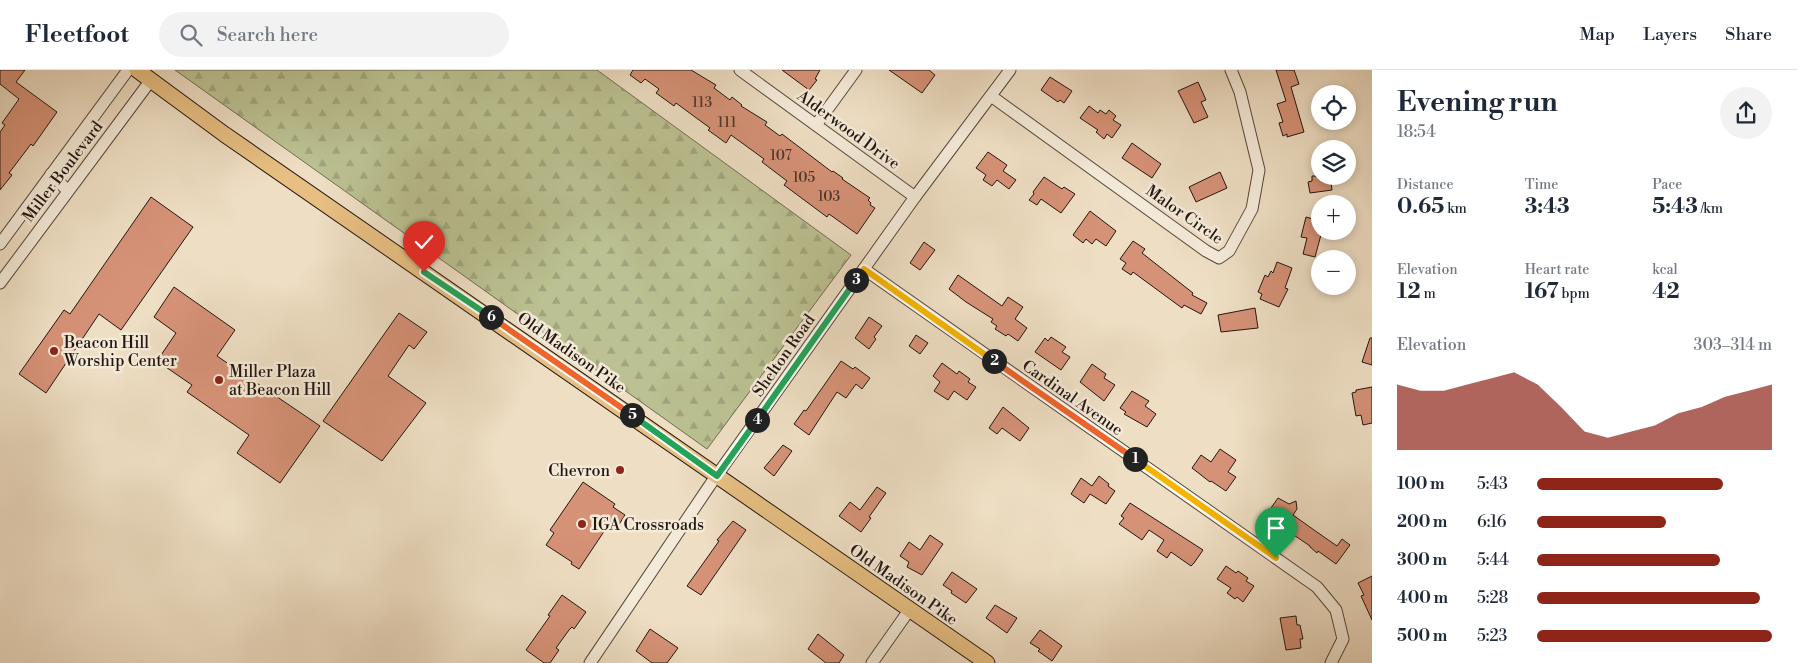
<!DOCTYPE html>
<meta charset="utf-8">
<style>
body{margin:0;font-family:"Libre Bodoni",serif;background:#f2f2f3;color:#1f2937;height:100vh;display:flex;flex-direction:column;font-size:19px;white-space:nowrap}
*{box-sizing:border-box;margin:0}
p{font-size:16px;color:#747a83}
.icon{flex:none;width:28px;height:28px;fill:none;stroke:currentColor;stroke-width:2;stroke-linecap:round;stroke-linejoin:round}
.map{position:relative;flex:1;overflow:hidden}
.side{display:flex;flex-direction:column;background:#fff;width:425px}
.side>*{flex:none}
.controls{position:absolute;left:1311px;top:15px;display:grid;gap:10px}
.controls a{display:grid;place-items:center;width:45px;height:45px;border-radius:50%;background:#fff;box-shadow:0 2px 8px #0003;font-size:25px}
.pin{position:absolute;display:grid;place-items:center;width:42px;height:42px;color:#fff;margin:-51px -21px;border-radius:50% 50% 50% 0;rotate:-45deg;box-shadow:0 0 5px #0007}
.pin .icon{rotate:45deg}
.km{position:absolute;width:25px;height:25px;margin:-12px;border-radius:50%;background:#222;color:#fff;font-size:14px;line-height:25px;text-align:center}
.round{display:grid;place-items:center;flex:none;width:52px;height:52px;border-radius:26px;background:#f2f2f3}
.summary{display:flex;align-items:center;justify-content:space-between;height:85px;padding:0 25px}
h1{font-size:28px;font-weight:700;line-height:38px}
.stats{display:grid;grid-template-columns:repeat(3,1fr);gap:8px;height:85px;padding:5px 25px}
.stats div{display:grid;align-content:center}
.stats b{font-size:21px;font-weight:700}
.stats small{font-size:14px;font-weight:400}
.stats p{font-size:14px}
.chart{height:140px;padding:10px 25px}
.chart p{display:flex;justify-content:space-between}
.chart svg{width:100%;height:90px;margin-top:5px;fill:#8f2418;opacity:.7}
ul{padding:0 25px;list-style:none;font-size:16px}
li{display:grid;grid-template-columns:80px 60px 1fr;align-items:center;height:38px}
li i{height:12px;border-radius:6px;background:#8f2418}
header{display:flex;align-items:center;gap:30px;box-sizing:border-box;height:70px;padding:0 25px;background:#fff;border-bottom:1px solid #e0e1e3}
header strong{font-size:24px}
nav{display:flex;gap:28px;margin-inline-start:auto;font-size:18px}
.search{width:350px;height:45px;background:#f2f2f3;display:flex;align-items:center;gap:12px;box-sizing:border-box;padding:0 18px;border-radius:28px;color:#747a83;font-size:19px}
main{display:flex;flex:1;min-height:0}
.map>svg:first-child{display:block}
</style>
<header>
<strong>Fleetfoot</strong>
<div class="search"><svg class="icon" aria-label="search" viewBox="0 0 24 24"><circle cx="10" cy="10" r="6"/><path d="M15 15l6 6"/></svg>Search here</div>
<nav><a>Map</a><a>Layers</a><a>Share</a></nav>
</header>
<main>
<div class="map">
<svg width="1372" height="593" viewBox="0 0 1372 593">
<defs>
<pattern id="forest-firs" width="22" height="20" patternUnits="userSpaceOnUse" patternTransform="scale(1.25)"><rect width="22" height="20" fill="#bbc192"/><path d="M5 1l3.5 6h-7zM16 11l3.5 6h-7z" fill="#a0a57d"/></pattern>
</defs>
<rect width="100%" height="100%" fill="#eedec3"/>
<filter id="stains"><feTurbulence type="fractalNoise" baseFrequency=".004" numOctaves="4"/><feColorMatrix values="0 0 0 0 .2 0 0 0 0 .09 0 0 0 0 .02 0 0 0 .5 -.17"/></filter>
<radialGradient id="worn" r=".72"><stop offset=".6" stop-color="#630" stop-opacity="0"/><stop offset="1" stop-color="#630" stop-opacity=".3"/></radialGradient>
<path fill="url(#forest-firs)" stroke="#6f6c52" d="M175,0H597L851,185L707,379Z"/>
<g fill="#d69277" stroke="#231611">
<path d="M0,0H25L16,12L57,42L33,76L31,74L9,103L12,105L0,120V62L5,55L2,53L19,29L0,14Z"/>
<path d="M633,0H691L716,15L714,18L730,30L732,27L742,35L741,36L767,52L765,55L780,66L782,64L832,102L833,101L843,108L842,109L870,128L868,130L871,133L870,135L875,138L857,164L829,144L827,147L784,115L787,111L762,92L764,89L731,65L726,73L708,60L710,58L676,33L674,36L656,23L659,19L645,9L641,13L630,5Z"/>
<path d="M782,0H820L815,9L817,10L809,20Z"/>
<path d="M889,0H929L935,5L922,23Z"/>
<path d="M1276,0H1294L1299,14L1291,17L1304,62L1287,67V64L1283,66L1279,53L1283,52L1277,34L1286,31Z"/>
<path d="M1050,7L1072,21L1064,33L1060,30L1058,32L1041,20Z"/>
<path d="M1198,12L1206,30L1201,32L1208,47L1194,53L1178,21Z"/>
<path d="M1089,36L1098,43L1100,40L1106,44L1109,40L1116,46L1113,50L1121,55L1112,68L1107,64L1104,69L1096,62L1098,60L1080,48Z"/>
<path d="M1132,73L1161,94L1152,108L1122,88Z"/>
<path d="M988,82L1007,95L1003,101L1016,110L1009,119L997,110L992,116L983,110L986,105L976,98Z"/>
<path d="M1220,102L1227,118L1196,132L1189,117Z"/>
<path d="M1312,106H1330L1332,120L1310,123L1308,112L1312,111Z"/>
<path d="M1044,107L1062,119L1064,117L1075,124L1061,143L1041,129L1037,135L1029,130L1034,124L1033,122Z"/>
<path d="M151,127L193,157L121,260L99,244L46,323L19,304L64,240L70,244Z"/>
<path d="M1090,141L1116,161L1106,176L1096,169L1092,174L1086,169L1083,173L1073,165Z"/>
<path d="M1306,147L1320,151V161H1322L1315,187L1303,184L1307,168L1301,167Z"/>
<path d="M1133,171L1145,179L1142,183L1193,223L1192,225L1207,233L1201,244L1184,235L1182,238L1133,202L1131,205L1122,199L1126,193L1120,189Z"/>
<path d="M924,172L935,180L920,200L910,193Z"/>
<path d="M1277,192L1292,198L1285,218L1288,219L1279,237L1260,229L1262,224L1258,222L1265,205L1268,207L1271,201L1273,203Z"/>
<path d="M958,205L1002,236L1008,227L1023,237L1015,249L1027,258L1018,271L1008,264L1006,266L995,259L997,256L991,252L993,249L966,232L949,219Z"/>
<path d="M174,217L235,260L217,286L320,356L280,413L237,383L249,365L187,322L192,315L157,291L176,263L154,247Z"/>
<path d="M1255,238L1258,258L1221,262L1218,245Z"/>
<path d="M399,243L427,262L414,279L409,275L388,306L426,333L382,391L323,351Z"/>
<path d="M869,247L882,256L874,267L876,269L869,279L855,268Z"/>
<path d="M916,265L928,273L920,284L909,276Z"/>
<path d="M1051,267L1066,277L1062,282L1070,287L1061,300L1035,282L1045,268L1048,271Z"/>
<path d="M1370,268H1372V295L1362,292Z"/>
<path d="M841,291L853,299L855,297L870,308L862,319L856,314L846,328L837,322L809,365L794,354L804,340L806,341Z"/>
<path d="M942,293L957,304L959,301L970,309L968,312L976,317L967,330L954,321L948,330L934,321L940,312L933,306Z"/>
<path d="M1092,294L1106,304L1104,308L1115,315L1104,331L1080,312Z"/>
<path d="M1372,317V353L1363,355L1361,345L1356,346L1352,323L1356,322V320Z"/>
<path d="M1132,321L1149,331L1145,336L1156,344L1147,357L1124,344L1126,342L1120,338Z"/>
<path d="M1003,337L1029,358L1020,371L1002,358L997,364L989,358Z"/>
<path d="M783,375L792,381L774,406L764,398Z"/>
<path d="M1220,379L1236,390L1228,402L1236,407L1226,421L1211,411L1210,412L1192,398L1201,385L1211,392Z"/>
<path d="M1099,406L1109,414L1108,416L1115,421L1106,434L1090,424L1084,433L1071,424L1081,408L1092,416Z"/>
<path d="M583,412L615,434L613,437L625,445L618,456L611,451L579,499L571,494L572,492L546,475L554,463L550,460Z"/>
<path d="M877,417L886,423L869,447L871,448L861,462L839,446L850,432L860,440Z"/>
<path d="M1278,428L1289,434L1296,431L1297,439L1293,445L1314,460L1337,476L1342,469L1350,475L1336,494L1318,481L1317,483L1310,477V476L1285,459L1283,462L1272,454L1275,451L1266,445Z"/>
<path d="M1130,433L1203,480L1194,493L1191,496L1171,482L1167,488L1157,481L1164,470L1149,460L1142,470L1119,454L1124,448L1121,446Z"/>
<path d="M733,451L746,460L701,525L687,516L719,471L717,470Z"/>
<path d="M930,465L943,474L922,505L907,497L909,492L900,486L909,472L920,480Z"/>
<path d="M1226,496L1236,503L1238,501L1248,508L1246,511L1254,516L1243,532L1237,527L1235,529L1227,523L1231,518L1217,509Z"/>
<path d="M952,502L977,519L966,533L951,523L952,521L943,515Z"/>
<path d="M1372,506V550L1361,526L1364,525L1358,513Z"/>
<path d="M562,525L586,542L574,559L572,557L569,560L556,578L559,580L550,593H544L526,580L550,546L548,545Z"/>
<path d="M995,535L1017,548L1007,563L986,548Z"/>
<path d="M1296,546L1297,555H1300L1303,569H1300L1301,578L1286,580L1280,548Z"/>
<path d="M650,559L678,578L667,593H652L636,581Z"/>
<path d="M1040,560L1062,576L1052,591L1038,581L1040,579L1030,573Z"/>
<path d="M818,564L844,585L839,593H826L808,579Z"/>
</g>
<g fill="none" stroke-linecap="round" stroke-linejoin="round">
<defs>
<g id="minor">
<path d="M740,0L915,127"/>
<path d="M991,26L1206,181L1219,188L1229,181L1252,139L1259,100L1240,22L1231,0"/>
<path d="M816,55L856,0"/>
<path d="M51,104L68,121"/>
<path d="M0,174L128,0"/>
<path d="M864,199L1317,517L1336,540L1343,569L1331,593"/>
<path d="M0,213L151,10"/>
<path d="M590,593L710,415L915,127L1010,0"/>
<path d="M872,593L910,539"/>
</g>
<path id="major" d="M137,0L224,64L987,593"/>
</defs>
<use href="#minor" stroke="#56483e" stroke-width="13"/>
<use href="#major" stroke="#231611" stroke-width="17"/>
<use href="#minor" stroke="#f4ead8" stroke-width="11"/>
<use href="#major" stroke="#e7bf82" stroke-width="15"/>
</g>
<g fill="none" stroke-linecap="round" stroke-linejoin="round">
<defs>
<path id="split-1" d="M1135,389L1276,488"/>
<path id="split-2" d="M994,291L1135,389"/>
<path id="split-3" d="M856,210L864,199L994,291"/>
<path id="split-4" d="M757,350L856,210"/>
<path id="split-5" d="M632,345L717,406L757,350"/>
<path id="split-6" d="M491,247L632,345"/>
<path id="split-7" d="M424,202L491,247"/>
</defs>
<use href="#split-1" stroke="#fff" stroke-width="10"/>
<use href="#split-2" stroke="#fff" stroke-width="10"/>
<use href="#split-3" stroke="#fff" stroke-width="10"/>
<use href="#split-4" stroke="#fff" stroke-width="10"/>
<use href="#split-5" stroke="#fff" stroke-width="10"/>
<use href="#split-6" stroke="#fff" stroke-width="10"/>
<use href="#split-7" stroke="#fff" stroke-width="10"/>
<use href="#split-1" stroke="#f5b400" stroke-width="6"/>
<use href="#split-2" stroke="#f0652b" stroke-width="6"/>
<use href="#split-3" stroke="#f5b400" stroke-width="6"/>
<use href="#split-4" stroke="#22a559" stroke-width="6"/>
<use href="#split-5" stroke="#22a559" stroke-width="6"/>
<use href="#split-6" stroke="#f0652b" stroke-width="6"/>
<use href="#split-7" stroke="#22a559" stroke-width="6"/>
</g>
<g fill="#8f2418" stroke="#f4ead8" stroke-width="2">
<circle cx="54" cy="281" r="5"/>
<circle cx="219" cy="310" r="5"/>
<circle cx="620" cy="400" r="5"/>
<circle cx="582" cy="454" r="5"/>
</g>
<g text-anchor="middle" stroke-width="5" stroke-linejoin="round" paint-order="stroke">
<g font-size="14" fill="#50352a">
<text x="702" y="37">113</text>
<text x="727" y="57">111</text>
<text x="781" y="90">107</text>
<text x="804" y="112">105</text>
<text x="829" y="131">103</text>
</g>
<g font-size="16" fill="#231611" stroke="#f4ead8">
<text transform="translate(849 59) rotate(36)" y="6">Alderwood Drive</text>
<text transform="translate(62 101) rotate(-53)" y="6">Miller Boulevard</text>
<text transform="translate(1185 144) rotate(35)" y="6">Malor Circle</text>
<text transform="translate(572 282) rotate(35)" y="6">Old Madison Pike</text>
<text transform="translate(783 285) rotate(-55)" y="6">Shelton Road</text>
<text transform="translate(1073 327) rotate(35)" y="6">Cardinal Avenue</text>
<text transform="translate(904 514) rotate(35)" y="6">Old Madison Pike</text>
</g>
<g font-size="16" fill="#231611" stroke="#f4ead8" text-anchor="start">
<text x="64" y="278">Beacon Hill<tspan x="64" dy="18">Worship Center</tspan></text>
<text x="229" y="307">Miller Plaza<tspan x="229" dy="18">at Beacon Hill</tspan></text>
<text x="610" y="406" text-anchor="end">Chevron</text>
<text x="592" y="460">IGA Crossroads</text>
</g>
</g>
<rect width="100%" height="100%" filter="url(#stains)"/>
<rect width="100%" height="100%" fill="url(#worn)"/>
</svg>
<div class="controls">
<a><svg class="icon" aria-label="locate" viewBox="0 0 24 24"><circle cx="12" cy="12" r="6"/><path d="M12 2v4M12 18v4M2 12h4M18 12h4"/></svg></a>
<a><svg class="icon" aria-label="layers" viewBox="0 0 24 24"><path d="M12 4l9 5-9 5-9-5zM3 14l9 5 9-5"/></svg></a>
<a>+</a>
<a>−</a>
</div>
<div class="pin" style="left:1276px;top:488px;background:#1e9e55"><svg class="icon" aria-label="arrive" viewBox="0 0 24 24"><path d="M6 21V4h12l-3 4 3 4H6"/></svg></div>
<div class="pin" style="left:424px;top:202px;background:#d93025"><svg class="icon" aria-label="check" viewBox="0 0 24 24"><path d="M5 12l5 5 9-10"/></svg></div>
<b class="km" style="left:1135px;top:389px">1</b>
<b class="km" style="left:994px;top:291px">2</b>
<b class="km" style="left:856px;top:210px">3</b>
<b class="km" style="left:757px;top:350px">4</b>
<b class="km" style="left:632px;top:345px">5</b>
<b class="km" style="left:491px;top:247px">6</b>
</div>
<section class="side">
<div class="summary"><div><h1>Evening run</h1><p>18:54</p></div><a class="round"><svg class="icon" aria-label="share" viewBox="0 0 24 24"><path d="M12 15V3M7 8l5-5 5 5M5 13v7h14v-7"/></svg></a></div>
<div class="stats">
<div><p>Distance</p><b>0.65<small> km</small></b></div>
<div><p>Time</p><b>3:43</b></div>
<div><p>Pace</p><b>5:43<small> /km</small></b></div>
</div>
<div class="stats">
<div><p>Elevation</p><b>12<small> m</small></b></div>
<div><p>Heart rate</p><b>167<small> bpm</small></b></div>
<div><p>kcal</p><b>42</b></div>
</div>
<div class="chart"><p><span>Elevation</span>303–314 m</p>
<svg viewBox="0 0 160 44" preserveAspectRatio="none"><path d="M0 44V12L10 15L20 15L30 12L40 9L50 6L60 12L70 23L80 35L90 38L100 35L110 32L120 26L130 23L140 18L150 15L160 12V44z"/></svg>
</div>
<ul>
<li><b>100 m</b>5:43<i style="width:79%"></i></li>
<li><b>200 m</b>6:16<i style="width:55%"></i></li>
<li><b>300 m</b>5:44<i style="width:78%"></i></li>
<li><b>400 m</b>5:28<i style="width:95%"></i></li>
<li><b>500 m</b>5:23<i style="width:100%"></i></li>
</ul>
</section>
</main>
